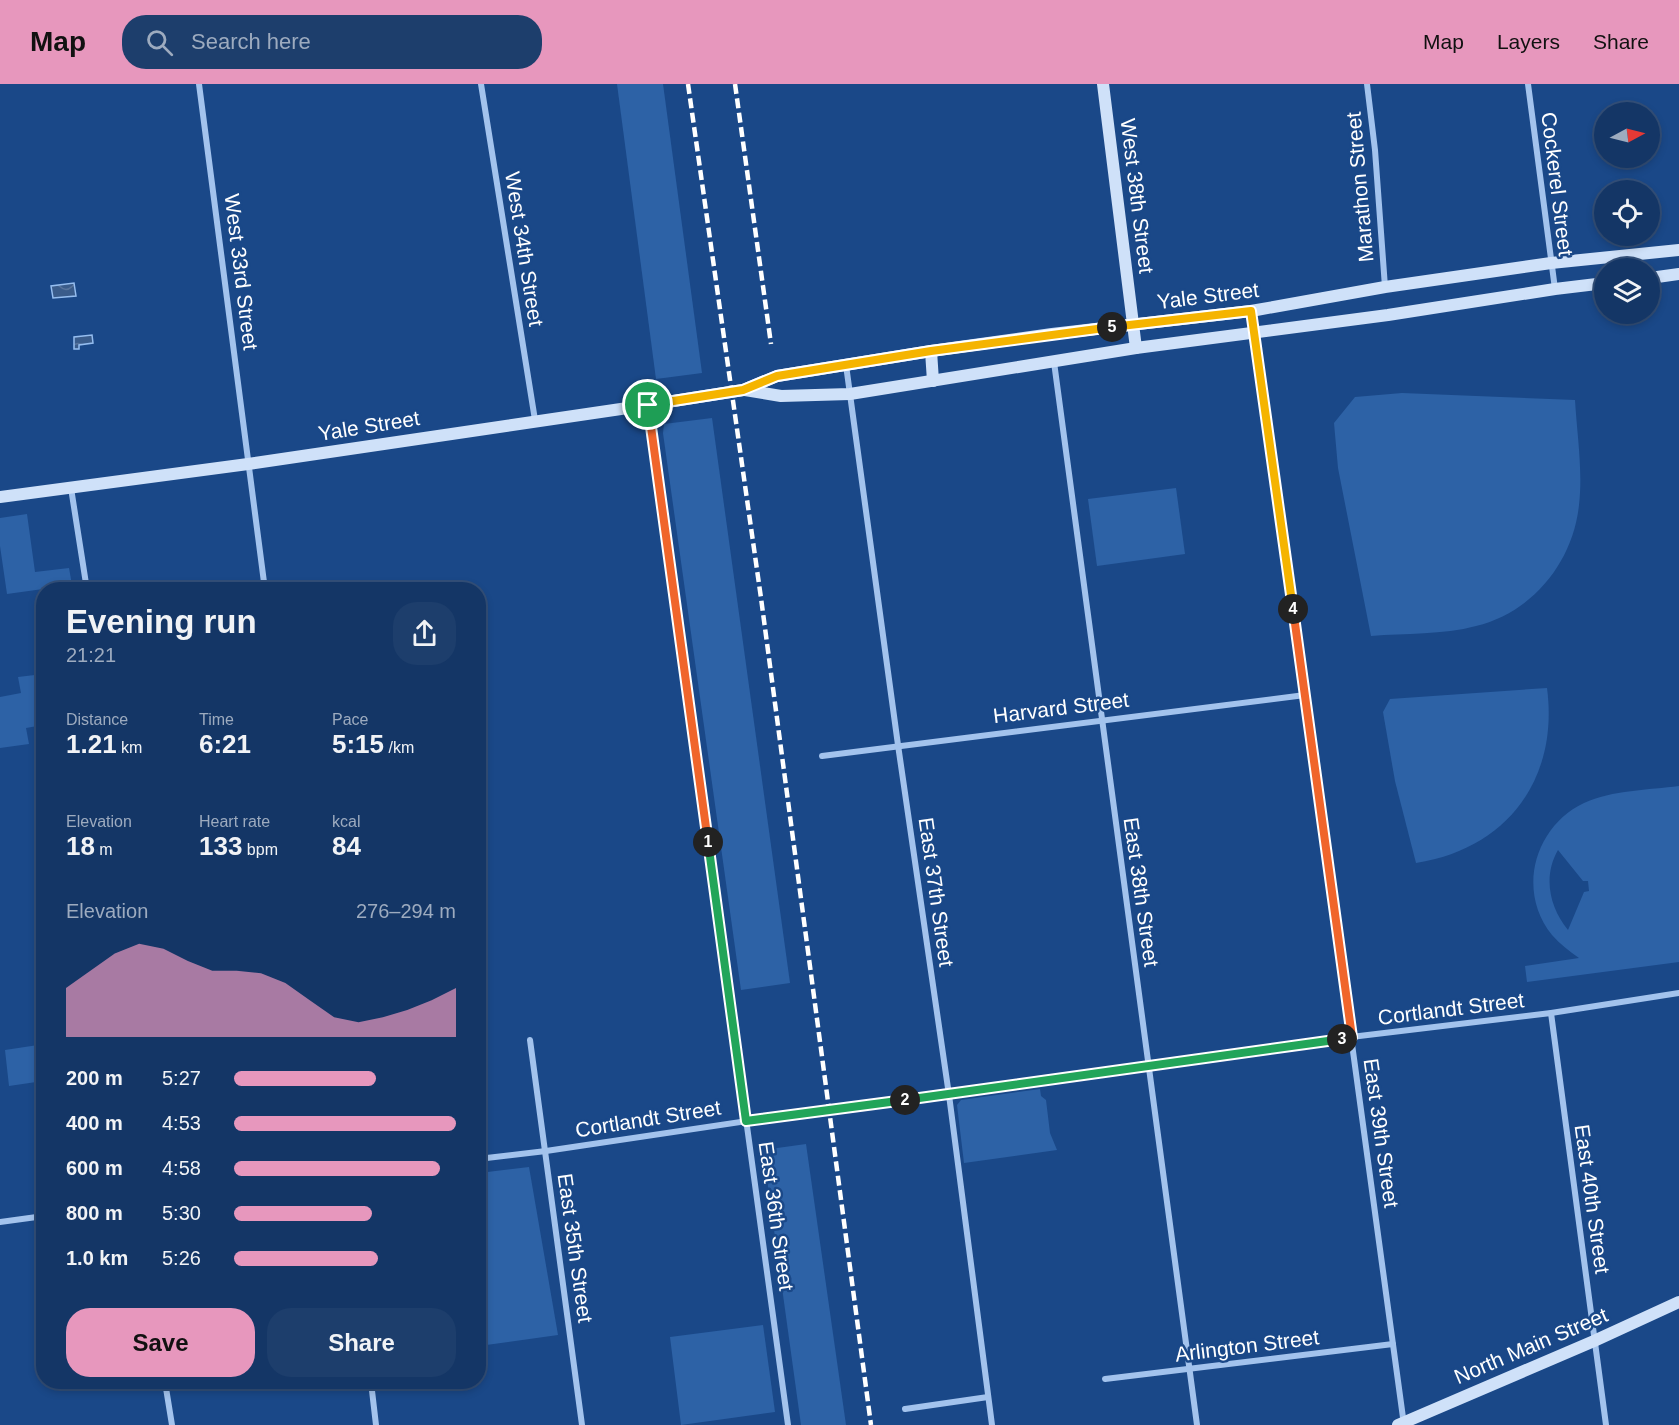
<!DOCTYPE html>
<meta charset="utf-8">
<style>
body{margin:0;font-family:Helvetica,sans-serif;background:#1d3e6c;color:#f1f3f6;height:100vh;display:flex;flex-direction:column;font-size:22px;white-space:nowrap}
*{box-sizing:border-box;margin:0}
p{font-size:20px;color:#9dabbf}
.icon{flex:none;width:33px;height:33px;fill:none;stroke:currentColor;stroke-width:2;stroke-linecap:round;stroke-linejoin:round}
.map{position:relative;flex:1;overflow:hidden}
.panel{position:absolute;left:36px;top:498px;width:450px;height:807px;display:flex;flex-direction:column;background:#143666;border-radius:24px;box-shadow:0 3px 9px #0003,0 0 0 2px #33507a}
.panel>*{flex:none}
.needle{width:39px;rotate:83deg}
.buttons{position:absolute;left:1594px;top:18px;display:grid;gap:12px}
.buttons a{display:grid;place-items:center;width:66px;height:66px;border-radius:50%;background:#143666;box-shadow:0 3px 9px #0003,0 0 0 2px #33507a;font-size:30px}
.pin{position:absolute;display:grid;place-items:center;width:51px;height:51px;color:#fff;margin:-26px;border:3px solid #fff;border-radius:50%;box-shadow:0 2px 6px #0007}
.km{position:absolute;width:30px;height:30px;margin:-15px;border-radius:50%;background:#222;color:#fff;font-size:16px;line-height:30px;text-align:center}
.round{display:grid;place-items:center;flex:none;width:63px;height:63px;border-radius:24px;background:#1d3e6c}
.overview{display:flex;align-items:center;justify-content:space-between;height:102px;padding:0 30px}
h1{font-size:33px;font-weight:800;line-height:45px}
.figures{display:grid;grid-template-columns:repeat(3,1fr);gap:9px;height:102px;padding:6px 30px}
.figures div{display:grid;align-content:center}
.figures b{font-size:26px;font-weight:800}
.figures small{font-size:16px;font-weight:400}
.figures p{font-size:16px}
.chart{height:168px;padding:12px 30px}
.chart p{display:flex;justify-content:space-between}
.chart svg{width:100%;height:108px;margin-top:6px;fill:#e797bd;opacity:.7}
.action{display:flex;gap:12px;margin-top:auto;padding:12px 30px}
.action a{flex:1;height:69px;border-radius:24px;background:#e797bd;color:#111;font-size:24px;font-weight:800;line-height:69px;text-align:center}
.action a+a{background:#1d3e6c;color:#f1f3f6}
ul{padding:0 30px;list-style:none;font-size:20px}
li{display:grid;grid-template-columns:96px 72px 1fr;align-items:center;height:45px}
li i{height:15px;border-radius:8px;background:#e797bd}
header{display:flex;align-items:center;gap:36px;box-sizing:border-box;height:84px;padding:0 30px;background:#e797bd;color:#111}
header strong{font-size:28px}
nav{display:flex;gap:33px;margin-inline-start:auto;font-size:21px}
.search{width:420px;height:54px;background:#1d3e6c;display:flex;align-items:center;gap:15px;box-sizing:border-box;padding:0 21px;border-radius:24px;color:#9dabbf;font-size:22px}
.map>svg:first-child{display:block}
</style>
<header>
<strong>Map</strong>
<div class="search"><svg class="icon" aria-label="search" viewBox="0 0 24 24"><circle cx="10" cy="10" r="6"/><path d="M15 15l6 6"/></svg>Search here</div>
<nav><a>Map</a><a>Layers</a><a>Share</a></nav>
</header>
<div class="map">
<svg width="1679" height="1341" viewBox="0 0 1679 1341">
<defs>
<pattern id="water-waves" width="16" height="10" patternUnits="userSpaceOnUse" patternTransform="scale(1.5)"><rect width="16" height="10" fill="#3a5c8b"/><path d="M0 5q4-4 8 0t8 0" fill="none" stroke="#58749c"/></pattern>
</defs>
<rect width="100%" height="100%" fill="#1a4888"/>
<g fill="#2d62a6" fill-rule="evenodd">
<path d="M617,0H663L702,289L656,295Z"/>
<path d="M1402,309L1575,316C1577,350 1583,387 1579,421C1573,478 1533,528 1476,542C1443,551 1405,549 1371,552L1338,384L1334,339L1355,313Z"/>
<path d="M712,334L790,899L741,906L663,349L664,340Z"/>
<path d="M1176,404L1185,470L1097,482L1088,415Z"/>
<path d="M27,430L35,488L69,484L72,501L7,510L0,462V434Z"/>
<path d="M43,590V641L26,644L29,660L0,664V613L21,609L18,593Z"/>
<path d="M1547,604C1559,695 1507,765 1416,779L1395,697L1383,628L1390,615Z"/>
<path d="M1679,702V878L1527,898L1525,882L1579,874C1569,867 1560,860 1552,851C1516,807 1535,742 1584,719C1612,706 1649,706 1679,702ZM1558,766L1583,797H1588L1589,807L1584,808L1568,846C1549,823 1543,792 1558,766Z"/>
<path d="M43,933V997L9,1002L5,966L38,961L35,934Z"/>
<path d="M1040,1005L1041,1012L1046,1016L1050,1049L1057,1066L964,1079L957,1021L961,1016Z"/>
<path d="M806,1060L846,1341H801L763,1066Z"/>
<path d="M529,1083L558,1251L479,1262V1089Z"/>
<path d="M763,1241L775,1328L681,1341L670,1253Z"/>
</g>
<g fill="url(#water-waves)" stroke="#95bdef" stroke-width="1.5">
<path d="M74,199L76,212L53,214L51,202Z"/>
<path d="M92,251L93,259L79,261V265H74V253Z"/>
</g>
<g fill="none" stroke-linecap="round" stroke-linejoin="round">
<g stroke="#a3c3ed" stroke-width="6">
<path d="M199,0L265,506"/>
<path d="M481,0L535,336"/>
<path d="M1367,0L1375,66L1385,203"/>
<path d="M1528,0L1555,205"/>
<path d="M1252,227L1404,1341"/>
<path d="M1054,278L1197,1341"/>
<path d="M846,281L898,661L949,1011L992,1341"/>
<path d="M648,321L788,1341"/>
<path d="M71,404L87,506"/>
<path d="M822,672L1305,611"/>
<path d="M1551,929L1606,1341"/>
<path d="M530,956L582,1341"/>
<path d="M478,1075L546,1067L828,1025L958,1009L1351,953L1551,929L1679,909"/>
<path d="M0,1138L44,1132"/>
<path d="M1105,1295L1393,1260"/>
<path d="M165,1298L172,1341"/>
<path d="M371,1298L376,1341"/>
<path d="M905,1325L988,1313"/>
</g>
<g stroke="#cfe1f9" stroke-width="12">
<path d="M1103,0L1136,264"/>
<path d="M1650,194L1679,190"/>
<path d="M931,267L933,297"/>
<path d="M745,306L781,312L850,310L1136,264L1388,231L1555,205L1605,199"/>
<path d="M0,413L248,380L648,321L743,306L777,292L931,267L1052,250L1251,227L1385,203L1551,179L1679,166"/>
<path d="M1398,1341L1594,1257L1679,1218"/>
</g>
<g stroke="#fff" stroke-width="4.5" stroke-dasharray="10 4.5" stroke-linecap="butt">
<path d="M688,0L761,514L871,1341"/>
<path d="M735,0L771,260"/>
</g>
</g>
<g fill="none" stroke-linecap="round" stroke-linejoin="round">
<defs>
<path id="split-1" d="M648,321L708,758"/>
<path id="split-2" d="M708,758L746,1037L905,1016"/>
<path id="split-3" d="M905,1016L1342,955"/>
<path id="split-4" d="M1293,525L1352,953L1342,955"/>
<path id="split-5" d="M1112,243L1251,227L1293,525"/>
<path id="split-6" d="M648,321L743,306L777,292L931,267L1112,243"/>
</defs>
<use href="#split-1" stroke="#fff" stroke-width="12"/>
<use href="#split-2" stroke="#fff" stroke-width="12"/>
<use href="#split-3" stroke="#fff" stroke-width="12"/>
<use href="#split-4" stroke="#fff" stroke-width="12"/>
<use href="#split-5" stroke="#fff" stroke-width="12"/>
<use href="#split-6" stroke="#fff" stroke-width="12"/>
<use href="#split-1" stroke="#f0652b" stroke-width="8"/>
<use href="#split-2" stroke="#22a559" stroke-width="8"/>
<use href="#split-3" stroke="#22a559" stroke-width="8"/>
<use href="#split-4" stroke="#f0652b" stroke-width="8"/>
<use href="#split-5" stroke="#f5b400" stroke-width="8"/>
<use href="#split-6" stroke="#f5b400" stroke-width="8"/>
</g>
<g text-anchor="middle" stroke-width="5" stroke-linejoin="round" paint-order="stroke">
<g font-size="21" fill="#fff" stroke="#1a4888">
<text transform="translate(1557 100) rotate(83)" y="7">Cockerel Street</text>
<text transform="translate(1360 103) rotate(-95)" y="7">Marathon Street</text>
<text transform="translate(1137 112) rotate(83)" y="7">West 38th Street</text>
<text transform="translate(524 165) rotate(81)" y="7">West 34th Street</text>
<text transform="translate(241 188) rotate(83)" y="7">West 33rd Street</text>
<text transform="translate(1208 212) rotate(-7)" y="7">Yale Street</text>
<text transform="translate(369 342) rotate(-9)" y="7">Yale Street</text>
<text transform="translate(1061 624) rotate(-7)" y="7">Harvard Street</text>
<text transform="translate(936 808) rotate(82)" y="7">East 37th Street</text>
<text transform="translate(1141 808) rotate(82)" y="7">East 38th Street</text>
<text transform="translate(1451 925) rotate(-7)" y="7">Cortlandt Street</text>
<text transform="translate(648 1035) rotate(-9)" y="7">Cortlandt Street</text>
<text transform="translate(1381 1049) rotate(82)" y="7">East 39th Street</text>
<text transform="translate(1592 1115) rotate(82)" y="7">East 40th Street</text>
<text transform="translate(776 1132) rotate(82)" y="7">East 36th Street</text>
<text transform="translate(575 1164) rotate(82)" y="7">East 35th Street</text>
<text transform="translate(1247 1262) rotate(-7)" y="7">Arlington Street</text>
<text transform="translate(1531 1262) rotate(-23)" y="7">North Main Street</text>
</g>
</g>
</svg>
<div class="buttons">
<a><svg class="needle" viewBox="-14 -14 28 28"><path d="M0-13l5 13h-10z" fill="#e53935"/><path d="M0 13l5-13h-10z" fill="#9dabbf"/></svg></a>
<a><svg class="icon" aria-label="locate" viewBox="0 0 24 24"><circle cx="12" cy="12" r="6"/><path d="M12 2v4M12 18v4M2 12h4M18 12h4"/></svg></a>
<a><svg class="icon" aria-label="layers" viewBox="0 0 24 24"><path d="M12 4l9 5-9 5-9-5zM3 14l9 5 9-5"/></svg></a>
</div>
<div class="pin" style="left:648px;top:321px;background:#1e9e55"><svg class="icon" aria-label="arrive" viewBox="0 0 24 24"><path d="M6 21V4h12l-3 4 3 4H6"/></svg></div>
<b class="km" style="left:708px;top:758px">1</b>
<b class="km" style="left:905px;top:1016px">2</b>
<b class="km" style="left:1342px;top:955px">3</b>
<b class="km" style="left:1293px;top:525px">4</b>
<b class="km" style="left:1112px;top:243px">5</b>
<section class="panel">
<div class="overview"><div><h1>Evening run</h1><p>21:21</p></div><a class="round"><svg class="icon" aria-label="share" viewBox="0 0 24 24"><path d="M12 15V3M7 8l5-5 5 5M5 13v7h14v-7"/></svg></a></div>
<div class="figures">
<div><p>Distance</p><b>1.21<small> km</small></b></div>
<div><p>Time</p><b>6:21</b></div>
<div><p>Pace</p><b>5:15<small> /km</small></b></div>
</div>
<div class="figures">
<div><p>Elevation</p><b>18<small> m</small></b></div>
<div><p>Heart rate</p><b>133<small> bpm</small></b></div>
<div><p>kcal</p><b>84</b></div>
</div>
<div class="chart"><p><span>Elevation</span>276–294 m</p>
<svg viewBox="0 0 160 44" preserveAspectRatio="none"><path d="M0 44V24L10 17L20 10L30 6L40 8L50 13L60 17L70 17L80 18L90 22L100 29L110 36L120 38L130 36L140 33L150 29L160 24V44z"/></svg>
</div>
<ul>
<li><b>200 m</b>5:27<i style="width:64%"></i></li>
<li><b>400 m</b>4:53<i style="width:100%"></i></li>
<li><b>600 m</b>4:58<i style="width:93%"></i></li>
<li><b>800 m</b>5:30<i style="width:62%"></i></li>
<li><b>1.0 km</b>5:26<i style="width:65%"></i></li>
</ul>
<div class="action"><a>Save</a><a>Share</a></div>
</section>
</div>
